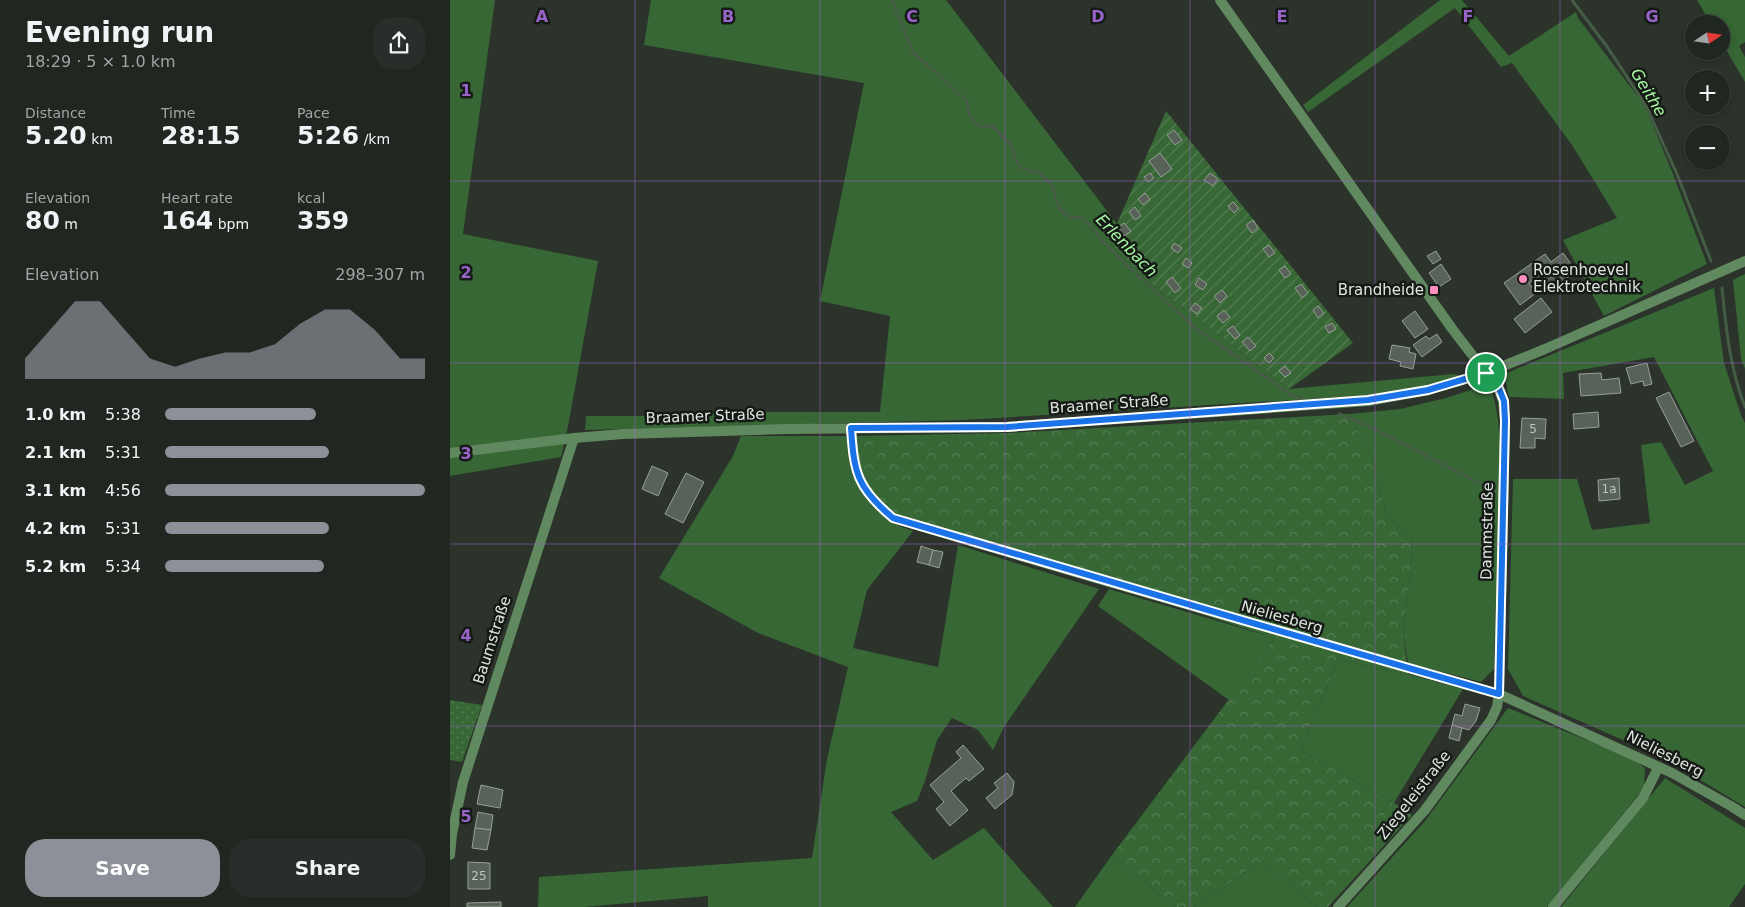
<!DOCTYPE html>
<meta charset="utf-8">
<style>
body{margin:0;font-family:"DejaVu Sans",sans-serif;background:#282e29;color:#f1f3f6;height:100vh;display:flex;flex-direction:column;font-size:19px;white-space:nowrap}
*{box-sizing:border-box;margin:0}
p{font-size:16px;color:#a2a5a5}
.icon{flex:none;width:28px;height:28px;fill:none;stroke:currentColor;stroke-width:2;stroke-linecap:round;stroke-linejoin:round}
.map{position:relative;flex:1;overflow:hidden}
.sheet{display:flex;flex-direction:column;background:#202620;width:450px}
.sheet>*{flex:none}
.needle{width:32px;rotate:77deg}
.fabs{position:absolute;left:1235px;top:15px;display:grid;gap:10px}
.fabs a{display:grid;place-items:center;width:45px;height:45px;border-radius:50%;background:#202620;box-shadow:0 2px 8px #0003,0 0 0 1px #3d433e;font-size:25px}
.pin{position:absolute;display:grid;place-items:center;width:42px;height:42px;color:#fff;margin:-21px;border:2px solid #fff;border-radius:50%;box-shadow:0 1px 5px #0007}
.round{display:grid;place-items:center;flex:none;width:52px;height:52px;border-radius:20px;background:#282e29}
.overview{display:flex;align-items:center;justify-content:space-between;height:85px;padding:0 25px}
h1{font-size:28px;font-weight:700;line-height:38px}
.figures{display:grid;grid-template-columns:repeat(3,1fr);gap:8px;height:85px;padding:5px 25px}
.figures div{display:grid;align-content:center}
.figures b{font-size:25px;font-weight:700}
.figures small{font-size:14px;font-weight:400}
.figures p{font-size:14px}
.chart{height:140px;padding:10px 25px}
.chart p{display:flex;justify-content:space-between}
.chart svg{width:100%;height:90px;margin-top:5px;fill:#8c9099;opacity:.7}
.button{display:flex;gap:10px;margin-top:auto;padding:10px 25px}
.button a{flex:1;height:58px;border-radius:20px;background:#8c9099;color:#fff;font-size:20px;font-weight:700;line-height:58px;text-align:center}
.button a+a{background:#282e29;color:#f1f3f6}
ul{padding:0 25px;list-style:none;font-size:16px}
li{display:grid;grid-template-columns:80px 60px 1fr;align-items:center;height:38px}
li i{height:12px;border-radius:6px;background:#8c9099}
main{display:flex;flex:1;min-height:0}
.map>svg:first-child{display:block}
</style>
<main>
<section class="sheet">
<div class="overview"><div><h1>Evening run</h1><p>18:29 · 5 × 1.0 km</p></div><a class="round"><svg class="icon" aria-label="share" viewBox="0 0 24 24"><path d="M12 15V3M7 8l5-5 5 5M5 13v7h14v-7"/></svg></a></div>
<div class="figures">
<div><p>Distance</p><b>5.20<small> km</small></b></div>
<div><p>Time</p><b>28:15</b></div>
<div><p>Pace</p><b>5:26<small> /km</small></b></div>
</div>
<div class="figures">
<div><p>Elevation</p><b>80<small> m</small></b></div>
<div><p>Heart rate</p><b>164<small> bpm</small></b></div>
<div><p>kcal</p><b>359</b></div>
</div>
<div class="chart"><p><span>Elevation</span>298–307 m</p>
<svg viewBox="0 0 160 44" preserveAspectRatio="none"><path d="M0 44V34L10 20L20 6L30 6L40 20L50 34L60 38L70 34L80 31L90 31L100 27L110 17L120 10L130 10L140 20L150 34L160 34V44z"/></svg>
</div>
<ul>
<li><b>1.0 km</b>5:38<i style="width:58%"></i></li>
<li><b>2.1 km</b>5:31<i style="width:63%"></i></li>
<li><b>3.1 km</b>4:56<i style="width:100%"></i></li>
<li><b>4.2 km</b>5:31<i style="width:63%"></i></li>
<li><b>5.2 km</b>5:34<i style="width:61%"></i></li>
</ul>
<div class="button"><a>Save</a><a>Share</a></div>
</section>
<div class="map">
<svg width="1295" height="907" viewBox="0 0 1295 907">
<defs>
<pattern id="forest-crowns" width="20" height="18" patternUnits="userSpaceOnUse" patternTransform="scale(1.25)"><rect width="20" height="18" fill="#376735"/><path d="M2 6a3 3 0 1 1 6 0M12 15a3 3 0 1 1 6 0" fill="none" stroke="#547d52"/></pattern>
<pattern id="park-dots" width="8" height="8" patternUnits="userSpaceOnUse" patternTransform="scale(1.25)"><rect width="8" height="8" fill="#376735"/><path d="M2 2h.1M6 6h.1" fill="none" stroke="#547d52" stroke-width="1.8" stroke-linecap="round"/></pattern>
<pattern id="garden-furrows" width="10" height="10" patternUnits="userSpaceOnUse" patternTransform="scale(1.25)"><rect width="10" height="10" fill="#376735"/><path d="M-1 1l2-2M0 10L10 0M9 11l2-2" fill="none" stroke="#547d52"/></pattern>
</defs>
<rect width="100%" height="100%" fill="#2b332b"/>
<g fill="#376735">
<path d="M0,0H45L13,234L148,261L118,426L111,457L0,476Z"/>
<path d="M201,0H496L667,224L659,242L700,283L839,389L1004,374L1009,375C978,388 944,392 910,396L513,420L135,430L136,416H197L296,412H430L440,316L370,301L414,83L194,45Z"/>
<path d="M990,0H1012L1059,56L1126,12L1128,18L1195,106L1223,174L1257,264L1154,316L1113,240L1167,218L1122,145L1062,63L1051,67L1005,8L858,112L853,105Z"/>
<path d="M1247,0H1295V42L1289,46L1295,57V82L1271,41V24H1261Z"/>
<path d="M1295,274V369L1291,359L1283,280Z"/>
<path d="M1264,288L1274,363L1291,415L1295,423V807L1214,758L1073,696L1058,669L1063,479H1127L1142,530L1200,523L1191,445L1211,442L1235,485L1263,471L1204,357L1113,373L1114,399L1059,397L1054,374Z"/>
<path d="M1039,384C1055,421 1049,480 1048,520C1047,570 1045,619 1044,669L1031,682L958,663L953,632L960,579L963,539L937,516L922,458L899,414L950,409L996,398Z"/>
<path d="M291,436H406C404,441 400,448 399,454C398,479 421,509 441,522C448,526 456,528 463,531L417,590L403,648L488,667L508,545L649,589L554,727L543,750L528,730L502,718L487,740L475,781L467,801L441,812L483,860L534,828L603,907H258V896L134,907H88L89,877L362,858L377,759L398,667L308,633L209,578L283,456Z"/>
<path d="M659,589L825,638L779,700L648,606Z"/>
<path d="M888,660L958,674L1013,689L944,803L850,750Z"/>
<path d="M1058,708L1183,759L1195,768L1194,788L1097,907H897L975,821Z"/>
<path d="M1215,778L1295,828V884L1279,907H1111Z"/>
<path d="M662,855L725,907H625Z"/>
<path d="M812,861L866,907H744Z"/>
</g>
<path fill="url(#forest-crowns)" d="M899,414L922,458L937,516L963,539L960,579L953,632L958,674L888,660L850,750L944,803L962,815L878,907H866L812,861L744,907H725L662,855L825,638L445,515C415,491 410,473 406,436L557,433Z"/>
<path fill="url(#park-dots)" d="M0,700L32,705L12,762L0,760Z"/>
<path fill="url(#garden-furrows)" d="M716,111L903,343L839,389L700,283L659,242Z"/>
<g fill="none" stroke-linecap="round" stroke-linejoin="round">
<g stroke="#455c45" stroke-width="3">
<path d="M442,0L463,52L517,101L519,113L524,123L533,127L542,126L562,146L565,158L570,167L579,171L588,172L603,186L606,201L611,211L621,217L633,218L659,248L744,327L841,395L856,401"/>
<path d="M1122,0L1158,48L1196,106L1227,174L1261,261"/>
<path d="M1272,288C1276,328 1280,369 1295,407"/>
<path d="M889,414L918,426L1045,491"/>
</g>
</g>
<g fill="#596258" stroke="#96a095">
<path d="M724,130L732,140L725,145L717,135Z"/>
<path d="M710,153L722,169L711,177L699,161Z"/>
<path d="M700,173L704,178L698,182L694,177Z"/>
<path d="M760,173L768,179L763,186L754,180Z"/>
<path d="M695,193L700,199L693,205L688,199Z"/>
<path d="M783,202L789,208L784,213L778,206Z"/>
<path d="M685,207L691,216L685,220L679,212Z"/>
<path d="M803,220L808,228L802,233L796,225Z"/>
<path d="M674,223L681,231L674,236L668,227Z"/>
<path d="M724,243L732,248L728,253L721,248Z"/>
<path d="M819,245L825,253L819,257L813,249Z"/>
<path d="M986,251L991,259L983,264L977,256Z"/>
<path d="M1113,253L1126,271L1103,289L1092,274L1079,283L1086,293L1070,305L1054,283L1095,254L1101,262Z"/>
<path d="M736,258L742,263L738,268L732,264Z"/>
<path d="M991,264L1001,279L989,287L979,273Z"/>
<path d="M835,266L841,274L835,278L829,270Z"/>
<path d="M722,277L731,288L725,293L716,282Z"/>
<path d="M749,278L757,284L753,290L745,285Z"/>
<path d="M851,284L858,293L852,298L845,288Z"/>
<path d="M772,290L777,296L770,303L764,296Z"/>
<path d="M1091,298L1102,312L1075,333L1064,319Z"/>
<path d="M745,303L752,308L747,314L740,309Z"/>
<path d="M868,306L874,313L868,318L863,310Z"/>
<path d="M774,310L780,317L773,323L767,316Z"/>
<path d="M965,311L978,329L965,338L952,321Z"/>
<path d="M882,323L886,329L879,333L875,327Z"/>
<path d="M783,326L790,335L785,339L777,330Z"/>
<path d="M987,334L992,342L972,357L963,345L976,336L979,339Z"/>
<path d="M798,337L806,346L800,351L792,342Z"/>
<path d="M942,345L960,348L959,352L966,354L963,369L950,366L951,362L939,359Z"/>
<path d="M819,353L824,358L819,363L814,358Z"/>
<path d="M1197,363L1202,384L1194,386L1193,381L1181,384L1176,368Z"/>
<path d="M835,366L841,373L835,377L829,371Z"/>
<path d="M1151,373L1152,380L1169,378L1171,393L1131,396L1129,374Z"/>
<path d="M1219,392L1244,441L1231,447L1206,398Z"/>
<path d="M1148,412L1149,427L1124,429L1123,414Z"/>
<path d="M1072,418L1096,419L1095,439L1085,438V448H1070Z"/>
<path d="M202,466L218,473L208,496L192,489Z"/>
<path d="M236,473L254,482L233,523L215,514Z"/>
<path d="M1169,478L1170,499L1149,501L1148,480Z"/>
<path d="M471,546L483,550L479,565L467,562Z"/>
<path d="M483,550L493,552L489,568L479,565Z"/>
<path d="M1015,704L1030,708L1026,721L1019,730L1002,725L1005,714L1012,716Z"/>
<path d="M1002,725L1012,728L1009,741L999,738Z"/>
<path d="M513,745L534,769L519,781L516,778L501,791L518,810L500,826L486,809L494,802L480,785L511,758L506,752Z"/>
<path d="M557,773L564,782L562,795L545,809L536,798L548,788L544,783Z"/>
<path d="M31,785L53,790L50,808L27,804Z"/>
<path d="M28,812L43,815L41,830L25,828Z"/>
<path d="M25,828L41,830L37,850L22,848Z"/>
<path d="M18,862L40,863V889H18Z"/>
<path d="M51,902V907H17V903Z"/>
</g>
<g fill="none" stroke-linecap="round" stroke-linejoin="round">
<g stroke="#61895f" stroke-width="10">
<path d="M770,0L1003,330L1036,373"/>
<path d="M401,429C405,473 407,488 443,518L659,582L1049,694L1222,773L1281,806L1295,815"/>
<path d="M0,855L2,834L13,782L124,438"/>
<path d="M888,907L975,810L1041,720L1047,707L1049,694L1055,421L1053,401L1042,371"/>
<path d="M1103,907L1193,798L1208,768"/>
</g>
<path stroke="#61895f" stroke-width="10" d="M0,453L124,438L173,434L335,429L557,427L918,401L978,390L1036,373L1095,349L1295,261"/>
</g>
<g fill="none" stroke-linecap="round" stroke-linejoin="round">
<defs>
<path id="route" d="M1042,371L1054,401L1055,421L1049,694L799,622L443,518C407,488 404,473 401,428L557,427L918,400L978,390Z"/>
</defs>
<use href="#route" stroke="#fff" stroke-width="10"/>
<use href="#route" stroke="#1a73e8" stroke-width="6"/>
</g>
<path fill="none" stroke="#9964c9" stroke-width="1" stroke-opacity="0.55" d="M185,0V907M370,0V907M555,0V907M740,0V907M925,0V907M1110,0V907M0,181H1295M0,363H1295M0,544H1295M0,726H1295"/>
<g fill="#fd8ebf" stroke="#161a16" stroke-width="2">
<circle cx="1073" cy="279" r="5"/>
<rect x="979" y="285" width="10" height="10" rx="2.5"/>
</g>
<g text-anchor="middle" stroke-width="5" stroke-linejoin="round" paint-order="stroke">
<g font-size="12" fill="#bec4bd">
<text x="1083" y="433">5</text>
<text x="1159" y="493">1a</text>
<text x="29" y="880">25</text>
</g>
<g font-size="15" fill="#dfe5df" stroke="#161a16" text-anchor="start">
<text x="1083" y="275">Rosenhoevel<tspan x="1083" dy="17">Elektrotechnik</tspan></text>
<text x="974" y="295" text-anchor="end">Brandheide</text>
</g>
<g font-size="15" fill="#dfe5df" stroke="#161a16">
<text transform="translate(659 404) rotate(-4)" y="5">Braamer Straße</text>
<text transform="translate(255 416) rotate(-2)" y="5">Braamer Straße</text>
<text transform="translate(1037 531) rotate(-89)" y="5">Dammstraße</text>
<text transform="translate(832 617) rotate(16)" y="5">Nieliesberg</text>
<text transform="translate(42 640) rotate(-72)" y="5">Baumstraße</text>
<text transform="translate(1215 754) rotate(27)" y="5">Nieliesberg</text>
<text transform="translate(964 795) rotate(-52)" y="5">Ziegeleistraße</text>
</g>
<g font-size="16" font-style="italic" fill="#a6f9a2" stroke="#161a16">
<text transform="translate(1199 92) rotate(59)" y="6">Geithe</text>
<text transform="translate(677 245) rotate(46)" y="6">Erlenbach</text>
</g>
</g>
<g font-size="16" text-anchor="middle" font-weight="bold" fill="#9964c9" stroke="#161a16" stroke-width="5" stroke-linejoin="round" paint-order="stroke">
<text x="92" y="22">A</text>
<text x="278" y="22">B</text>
<text x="462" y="22">C</text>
<text x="648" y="22">D</text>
<text x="832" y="22">E</text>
<text x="1018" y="22">F</text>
<text x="1202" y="22">G</text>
<text x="16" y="96">1</text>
<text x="16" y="278">2</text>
<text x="16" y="459">3</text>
<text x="16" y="641">4</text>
<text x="16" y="822">5</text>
</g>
</svg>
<div class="fabs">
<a><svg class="needle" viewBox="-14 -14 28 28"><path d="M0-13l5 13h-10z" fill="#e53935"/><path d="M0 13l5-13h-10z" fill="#a2a5a5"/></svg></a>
<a>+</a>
<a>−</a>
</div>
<div class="pin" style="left:1036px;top:373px;background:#1e9e55"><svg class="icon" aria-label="arrive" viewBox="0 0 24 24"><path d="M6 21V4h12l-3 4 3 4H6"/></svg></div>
</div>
</main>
